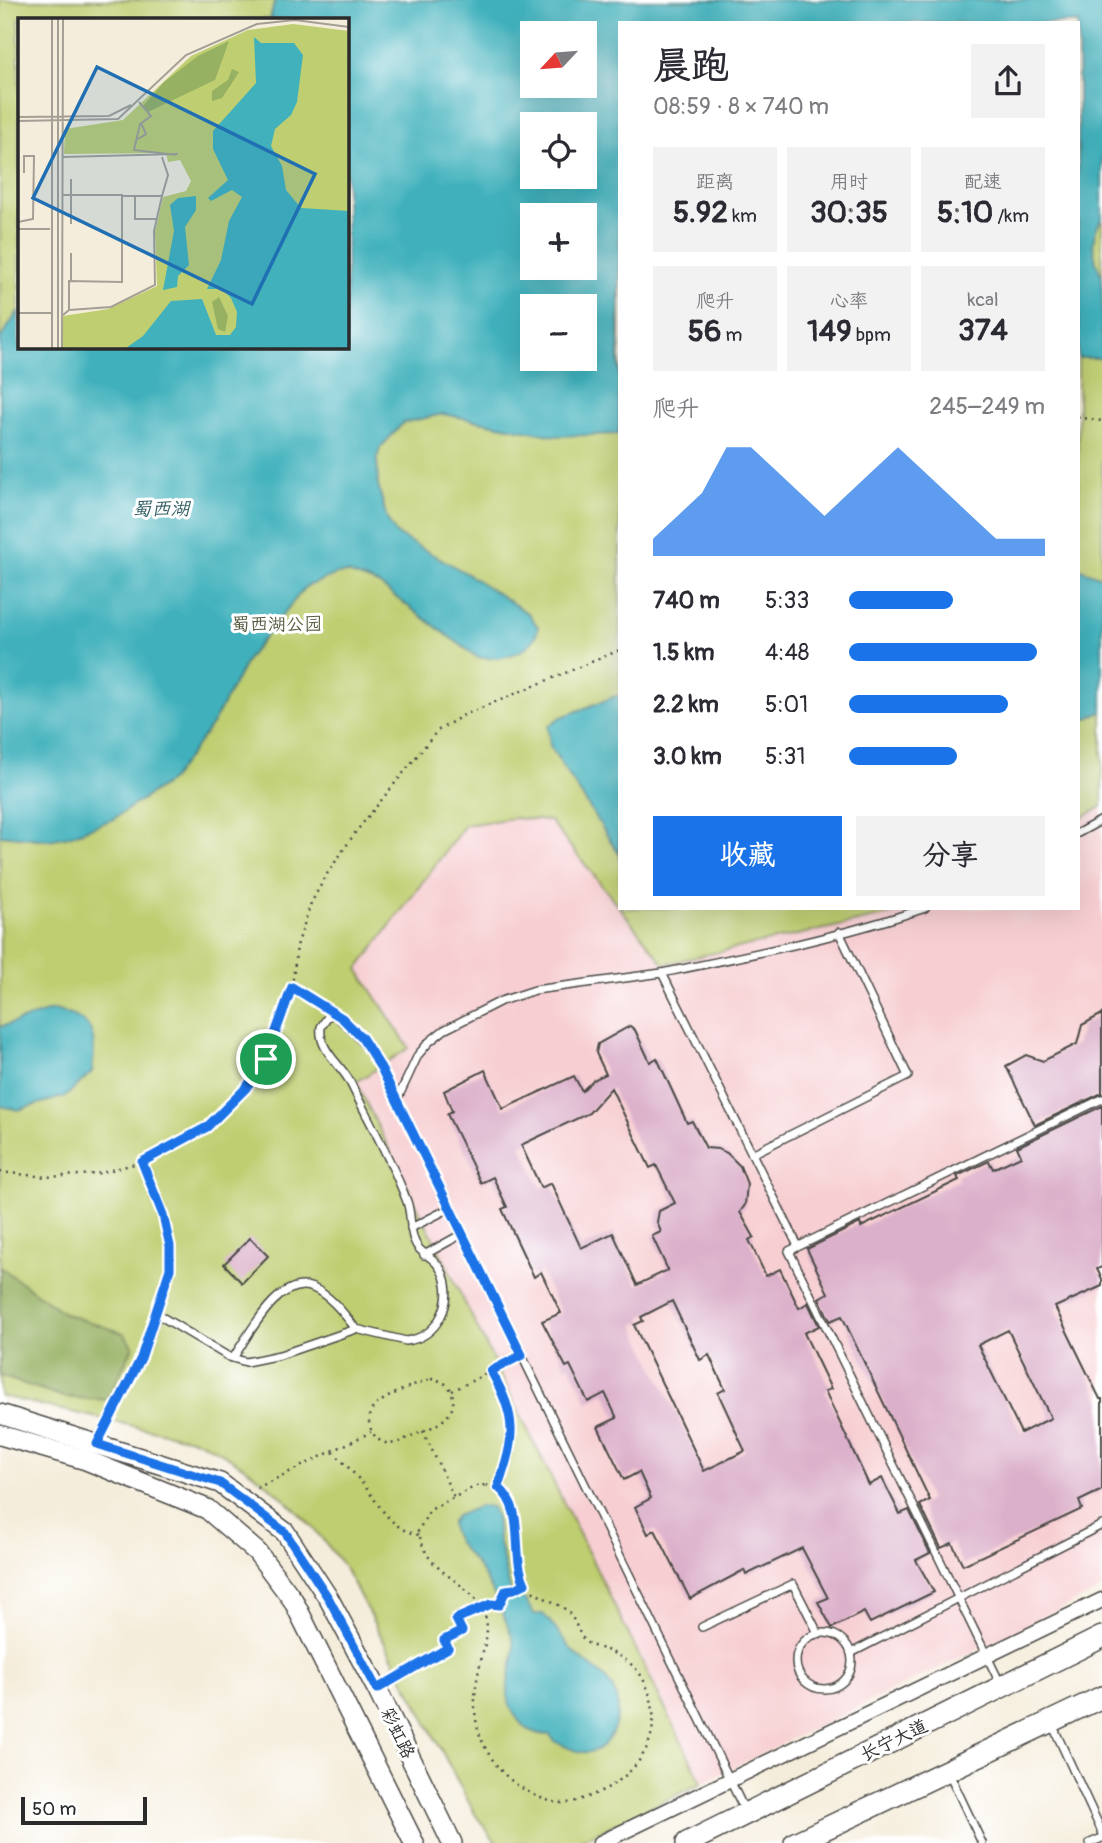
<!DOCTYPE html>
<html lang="zh">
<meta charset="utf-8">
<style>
body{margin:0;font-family:Pangolin,"LXGW WenKai TC",sans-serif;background:#f2f2f3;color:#2b2b33;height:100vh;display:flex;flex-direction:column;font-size:26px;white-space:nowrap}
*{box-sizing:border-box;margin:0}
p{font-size:23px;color:#7c7c81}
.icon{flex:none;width:38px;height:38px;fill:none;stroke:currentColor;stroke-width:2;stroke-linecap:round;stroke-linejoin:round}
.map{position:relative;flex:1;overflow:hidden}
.side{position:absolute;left:618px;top:21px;width:462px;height:889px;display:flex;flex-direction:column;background:#fff;border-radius:0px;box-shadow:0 7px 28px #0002}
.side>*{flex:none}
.needle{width:46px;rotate:244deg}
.fabs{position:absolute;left:520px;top:21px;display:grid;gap:14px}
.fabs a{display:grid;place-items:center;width:77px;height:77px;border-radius:0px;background:#fff;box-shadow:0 7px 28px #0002;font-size:35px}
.scale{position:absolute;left:21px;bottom:18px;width:126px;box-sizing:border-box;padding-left:7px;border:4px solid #2b2b2b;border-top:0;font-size:19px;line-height:24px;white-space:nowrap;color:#2b2b2b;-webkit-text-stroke:5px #fff;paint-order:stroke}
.pin{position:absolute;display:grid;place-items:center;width:60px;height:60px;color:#fff;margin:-30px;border:4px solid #fff;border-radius:50%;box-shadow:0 2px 7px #0007}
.round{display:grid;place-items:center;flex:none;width:74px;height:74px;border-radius:0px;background:#f2f2f3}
.head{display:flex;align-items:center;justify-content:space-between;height:119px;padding:0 35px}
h1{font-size:38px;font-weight:700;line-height:52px}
.metrics{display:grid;grid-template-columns:repeat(3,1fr);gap:10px;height:119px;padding:7px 35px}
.metrics div{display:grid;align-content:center;border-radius:0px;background:#f2f2f3;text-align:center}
.metrics b{font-size:30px;font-weight:700}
.metrics small{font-size:19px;font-weight:400}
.metrics p{font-size:19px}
.chart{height:196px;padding:14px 35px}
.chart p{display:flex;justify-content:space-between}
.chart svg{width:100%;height:126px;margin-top:7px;fill:#1a73e8;opacity:.7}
.button{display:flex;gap:14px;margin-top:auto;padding:14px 35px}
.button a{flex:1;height:80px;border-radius:0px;background:#1a73e8;color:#fff;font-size:28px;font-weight:700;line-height:80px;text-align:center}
.button a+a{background:#f2f2f3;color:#2b2b33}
ul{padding:0 35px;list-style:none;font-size:23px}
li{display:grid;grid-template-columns:112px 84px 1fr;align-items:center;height:52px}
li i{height:18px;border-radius:9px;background:#1a73e8}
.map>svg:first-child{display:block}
</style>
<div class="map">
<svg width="1102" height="1843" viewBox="0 0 1102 1843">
<rect width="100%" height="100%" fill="#fff"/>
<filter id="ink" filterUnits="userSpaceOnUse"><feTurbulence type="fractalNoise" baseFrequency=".0143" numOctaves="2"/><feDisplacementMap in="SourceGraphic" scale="14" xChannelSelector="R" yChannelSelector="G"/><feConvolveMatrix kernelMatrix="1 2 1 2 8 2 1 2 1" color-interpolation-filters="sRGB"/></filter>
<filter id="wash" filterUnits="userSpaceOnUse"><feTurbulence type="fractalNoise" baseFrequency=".00686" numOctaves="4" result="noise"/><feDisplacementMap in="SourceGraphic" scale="28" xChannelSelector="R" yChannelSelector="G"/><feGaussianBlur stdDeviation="1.57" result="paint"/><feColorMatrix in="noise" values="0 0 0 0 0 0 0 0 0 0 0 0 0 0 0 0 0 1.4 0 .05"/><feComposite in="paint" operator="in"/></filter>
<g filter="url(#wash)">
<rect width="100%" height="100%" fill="#f5eddb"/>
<path fill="#f7cfd2" d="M1102,807V1589L702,1783L356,1082L409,1048L358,969L465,825L514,818L550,821L664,964L889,915L905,908H1078V820Z"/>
<g fill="#bfce71" stroke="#757c4e" stroke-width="2" fill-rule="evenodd">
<path d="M0,0H1102V807L1078,820V23H620V908L550,821L514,818L465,825L358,969L409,1048L356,1082L702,1783L575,1843H499L495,1841L475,1814L345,1568C307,1515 255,1466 196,1440L0,1396ZM19,19H346V346H19ZM532,33H584V86H532ZM532,124H584V177H532ZM532,215H584V268H532ZM532,306H584V359H532Z"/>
<path d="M620,908H905L889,915L664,964Z"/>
</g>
<path fill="#97b163" stroke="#616e47" stroke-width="2" d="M0,1267L65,1314L124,1333L133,1347L107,1400L64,1397L0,1376Z"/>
<g fill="#41b1bc" stroke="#366e74" stroke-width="2" fill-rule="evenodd">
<path d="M275,0H1102V217L1095,232L1093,245L1096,262L1102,277V358H1078V23H620L619,434L555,436L443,414L403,423L380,448L377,459L378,485L387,519L396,534L466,573L529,614L538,627C535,654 499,661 477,657L378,584L348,573L337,574L305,587L248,658L213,723L171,780L113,819L69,836L49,840L0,835V339L19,310V346H346V19H270ZM532,33H584V86H532ZM532,124H584V177H532ZM532,215H584V268H532ZM532,306H584V359H532Z"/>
<path d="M1078,568L1102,577V712L1078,722Z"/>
<path d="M619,695H620L619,854L550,746L548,727L559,718Z"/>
<path d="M53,1010C95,1018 97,1033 92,1072L66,1096L18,1110L0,1106V1027Z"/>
<path d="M480,1506L492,1507L496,1516L498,1539L511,1592L525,1600L534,1614H543C555,1626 561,1636 570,1648C585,1667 610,1672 617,1700C621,1721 608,1755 582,1752C578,1752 571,1748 567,1747C559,1744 554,1742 550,1735C533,1734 524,1730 515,1715C496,1684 521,1662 512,1637C504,1616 494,1591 482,1573C472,1555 454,1546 451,1524L456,1516Z"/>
</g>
<g id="blocks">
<g fill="#dbb0ca" fill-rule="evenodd">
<path d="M1102,1014V1093L1035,1125L1006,1066L1026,1055L1043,1061L1077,1044L1082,1025Z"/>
<path d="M630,1026L635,1030L650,1062L657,1058L687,1123L692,1121L706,1148L718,1149L727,1153L740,1166L747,1184L745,1205L740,1212L754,1237L749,1240L766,1276L780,1269L799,1308L808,1303L819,1326L804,1333L831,1389L825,1391L869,1485L882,1478L900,1514L909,1510L930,1553L916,1560L934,1592L870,1623L864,1612L832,1628L818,1602L828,1598L802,1548L746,1575L744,1570L690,1599L655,1530L648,1534L635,1507L651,1498L639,1472L624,1480L598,1427L617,1418L605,1393L588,1402L570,1365L566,1367L542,1321L561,1313L541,1272L534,1277L502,1209L507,1207L493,1177L481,1183L447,1114L452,1111L444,1091L485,1070L503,1109L574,1076L582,1091L593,1080L606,1074L596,1053L598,1044ZM611,1088L650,1168L656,1165L675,1203L659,1211L657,1222L661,1232L652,1236L668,1270L637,1285L613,1233L581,1248L551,1183L541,1188L521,1145L589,1113ZM672,1301L700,1360L709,1355L725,1389L718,1393L745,1451L704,1471L634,1325L643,1321L641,1317Z"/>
<path d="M1102,1106V1267L1097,1269L1102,1279V1286L1055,1307L1100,1399H1102V1490L1079,1501L1082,1509L963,1565L952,1543L941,1548L920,1505L930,1500L842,1316L830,1321L819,1298L828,1293L807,1249L860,1223L861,1227L959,1180L957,1176L989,1161L993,1169L1021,1156L1017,1147ZM1008,1330L1051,1418L1021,1433L978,1345Z"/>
<path d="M250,1238L268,1256L242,1283L224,1264Z"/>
</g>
</g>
</g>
<g filter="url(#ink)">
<use href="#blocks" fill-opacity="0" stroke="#494845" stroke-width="2"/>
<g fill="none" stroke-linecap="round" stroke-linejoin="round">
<defs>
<g id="lane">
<path d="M1078,833L1102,820"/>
<path d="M662,973C750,955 840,937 925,908"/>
<path d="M321,1005C349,1024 362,1039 381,1068L745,1811"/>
<path d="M397,1100L418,1055L429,1042L444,1030L501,1001L535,990L662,973L798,1246"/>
<path d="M752,1154L908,1076L839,932"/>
<path d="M411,1228L450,1208"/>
<path d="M424,1255L462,1234"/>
<path d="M233,1358C249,1335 279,1274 313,1288C331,1296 344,1314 356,1329"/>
<path d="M97,1443L141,1358L157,1314L229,1357L246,1362L280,1355L356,1329L406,1341C421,1339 433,1331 440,1318C450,1300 450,1274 432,1259C425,1253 418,1251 414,1240C409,1227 412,1212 406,1199C391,1159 369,1121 350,1082C341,1064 318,1050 321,1027L331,1012"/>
<path d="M702,1627L793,1584L818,1633"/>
<circle cx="824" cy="1661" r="28"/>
<path d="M851,1653L1102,1525"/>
<path d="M1000,1683L789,1251L1102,1099"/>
<path d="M1051,1722L1102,1832"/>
<path d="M948,1771L982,1843"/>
<path d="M1090,1843L1102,1838"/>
</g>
<path id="street" d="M600,1843L1102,1600"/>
<g id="secondary">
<path d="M0,1414L220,1483L285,1532L329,1599L377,1689L452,1843"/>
<path d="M0,1435L86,1460L207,1509L257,1552L293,1600L414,1843"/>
</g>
<g id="primary">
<path d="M687,1843L1102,1637"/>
<path d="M795,1843L1102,1697"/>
</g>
</defs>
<use href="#lane" stroke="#494845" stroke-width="10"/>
<use href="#street" stroke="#494845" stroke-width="17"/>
<use href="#secondary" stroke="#494845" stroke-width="22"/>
<use href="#primary" stroke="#494845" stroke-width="24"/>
<g stroke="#494845" stroke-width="2.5" stroke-dasharray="2 5" stroke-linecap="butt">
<path d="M1078,417L1102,421"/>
<path d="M292,987L313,1000"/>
<path d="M142,1163C155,1196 174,1231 170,1267C168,1279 163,1292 160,1304"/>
<path d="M0,1172L46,1177L96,1174L142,1162L207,1127L246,1088L266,1059L292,987L297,946L311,903L327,874L355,833L437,731L462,716L620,650"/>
<path d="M491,1371C518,1419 515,1437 498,1487"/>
<path d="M431,1379C441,1380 449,1384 452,1393C460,1421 426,1429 407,1438C401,1441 393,1445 386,1443C373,1441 363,1420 373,1408C381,1398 418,1382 431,1379Z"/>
<path d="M452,1391L511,1361"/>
<path d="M423,1431L454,1497"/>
<path d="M333,1452C345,1464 357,1476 367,1489C382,1510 393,1530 419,1535"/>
<path d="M486,1485C535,1494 504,1556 525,1584C536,1598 557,1600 569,1613C576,1621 578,1633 585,1641C591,1647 602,1648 609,1651C622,1657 635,1665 642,1677C669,1726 645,1772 597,1793C586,1798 574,1803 562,1803C540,1802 511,1784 498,1767C468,1729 472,1696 483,1652C486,1641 489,1627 485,1616C475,1588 449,1581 431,1560C424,1551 421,1541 418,1531L430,1510L476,1486Z"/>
<path d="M257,1488L371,1432"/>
<path d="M392,1680L448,1648L444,1640L462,1631L456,1619L491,1604L499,1605L506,1590L514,1589L524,1584"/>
</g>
<use href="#lane" stroke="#fff" stroke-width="7"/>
<use href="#street" stroke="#fff" stroke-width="14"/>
<use href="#secondary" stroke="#fff" stroke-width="19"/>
<use href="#primary" stroke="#fff" stroke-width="21"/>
</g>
</g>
<g fill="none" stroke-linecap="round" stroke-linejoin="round" filter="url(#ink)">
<defs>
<path id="route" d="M292,987L342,1018L362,1038L381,1068L522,1355L491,1371C518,1419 515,1437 498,1487C527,1510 510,1553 525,1584L514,1589L506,1590L499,1605L491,1604L456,1619L462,1631L444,1640L448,1648L377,1689L329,1599L285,1532L220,1483L97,1444L141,1358L170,1269V1246L163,1215L142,1162L207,1127L246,1088L266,1059Z"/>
</defs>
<use href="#route" stroke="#fff" stroke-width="14"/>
<use href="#route" stroke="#1a73e8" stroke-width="9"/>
</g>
<g text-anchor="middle" stroke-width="6" stroke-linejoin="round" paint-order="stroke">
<g font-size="18" fill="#575c40" stroke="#fff">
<text x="277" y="630">蜀西湖公园</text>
</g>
<g font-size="18" fill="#2b2b2b" stroke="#fff">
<text transform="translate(398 1733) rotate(64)" y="6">彩虹路</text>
<text transform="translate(894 1740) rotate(-26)" y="6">长宁大道</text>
</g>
<g font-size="19" font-style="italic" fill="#346165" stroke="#fff">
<text x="161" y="515">蜀西湖</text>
</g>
</g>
<g transform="translate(18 18)">
<rect width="331" height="331" fill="#f5eddb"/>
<path d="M275,6L331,13V330H45V298L90,291L139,268L137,214L145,179L168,173L173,163L162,142L150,144L148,135L46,136L47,111L105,102L173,38L230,12Z" fill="#bfce71"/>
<path d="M211,23L197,62L130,94L125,88L146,64L180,38ZM214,51L221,54L214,65L204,80L194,83V73L210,62ZM201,279L210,298L207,314L200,311L194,284Z" fill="#97b163"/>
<path d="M236,19L243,25H276L285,37L279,84L273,97L257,111L253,128L264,148L268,172L283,190L331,193V330H108L125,318L153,283L184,281L198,317H212L218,309L219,294L213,280L204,271H189L203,242L211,203L224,179L214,172L193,183L190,180L210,162L195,131V113L238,65ZM178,178V192L167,209L171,247L160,258L159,269L145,272L156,213L152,187L160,180Z" fill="#41b1bc"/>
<path fill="none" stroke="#a49f95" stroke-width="2" d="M40,1V330M121,84L133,98L122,106L116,132L158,137M0,99L91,98L113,87M0,103L100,101L168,37L239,6L277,2L331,9M120,121L128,116L123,105M44,139L160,136M53,161V206M45,177H104V264L51,263V292M104,178H144L150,157L144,139M117,178V201H138M0,204L15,201L16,138H6V155M0,211H32M53,235V263M0,295H34M45,297L51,292L93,289L137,267L136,213L144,178M34,330V1M44,330L45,1"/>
<path fill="#1f6fb2" fill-opacity="0.15" stroke="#1f6fb2" stroke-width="3.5" d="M79,49L297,156L234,286L15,180Z"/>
<rect width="331" height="331" fill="none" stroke="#2b2b2b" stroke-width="3.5"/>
</g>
</svg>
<div class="fabs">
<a><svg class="needle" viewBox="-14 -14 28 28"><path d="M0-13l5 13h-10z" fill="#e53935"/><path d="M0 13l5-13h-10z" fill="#7c7c81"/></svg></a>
<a><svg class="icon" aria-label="locate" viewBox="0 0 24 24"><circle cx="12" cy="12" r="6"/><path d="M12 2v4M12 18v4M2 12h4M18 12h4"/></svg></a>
<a>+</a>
<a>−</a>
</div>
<div class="scale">50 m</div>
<div class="pin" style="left:266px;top:1059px;background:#1e9e55"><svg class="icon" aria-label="arrive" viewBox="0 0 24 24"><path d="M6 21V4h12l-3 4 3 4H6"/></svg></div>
<section class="side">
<div class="head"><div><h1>晨跑</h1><p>08:59 · 8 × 740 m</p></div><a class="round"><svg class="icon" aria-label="share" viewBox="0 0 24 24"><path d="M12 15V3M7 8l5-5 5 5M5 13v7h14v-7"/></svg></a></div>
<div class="metrics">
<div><p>距离</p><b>5.92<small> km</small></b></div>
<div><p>用时</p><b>30:35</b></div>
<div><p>配速</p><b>5:10<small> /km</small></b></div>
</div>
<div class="metrics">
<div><p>爬升</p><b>56<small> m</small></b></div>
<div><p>心率</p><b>149<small> bpm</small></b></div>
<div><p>kcal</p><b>374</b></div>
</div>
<div class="chart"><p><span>爬升</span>245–249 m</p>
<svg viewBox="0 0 160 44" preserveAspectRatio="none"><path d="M0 44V38L10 30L20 22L30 6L40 6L50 14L60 22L70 30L80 22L90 14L100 6L110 14L120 22L130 30L140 38L150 38L160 38V44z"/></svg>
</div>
<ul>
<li><b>740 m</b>5:33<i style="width:53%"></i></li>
<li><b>1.5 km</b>4:48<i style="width:96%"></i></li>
<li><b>2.2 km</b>5:01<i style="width:81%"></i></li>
<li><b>3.0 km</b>5:31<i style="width:55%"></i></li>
</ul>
<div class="button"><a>收藏</a><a>分享</a></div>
</section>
</div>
